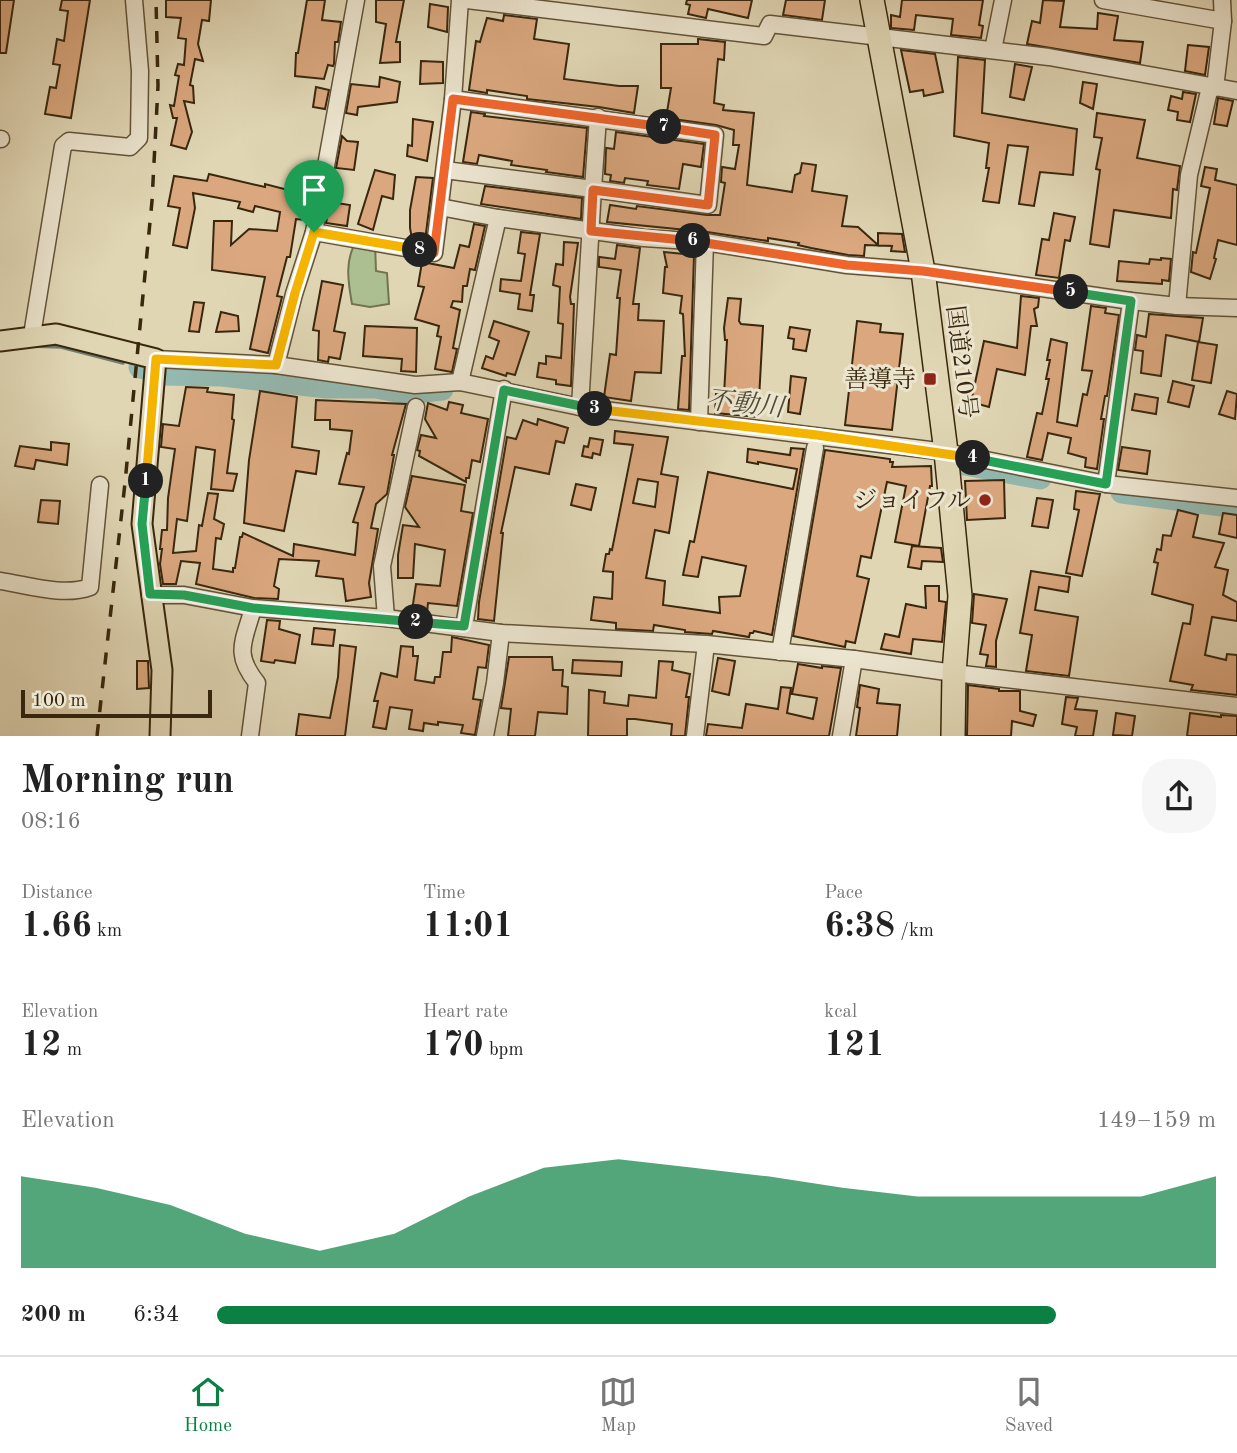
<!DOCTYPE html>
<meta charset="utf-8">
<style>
body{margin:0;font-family:"Old Standard TT","Noto Serif JP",serif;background:#f6f6f6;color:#222;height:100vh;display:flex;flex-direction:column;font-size:26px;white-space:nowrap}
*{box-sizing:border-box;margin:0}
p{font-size:23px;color:#767676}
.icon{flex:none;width:38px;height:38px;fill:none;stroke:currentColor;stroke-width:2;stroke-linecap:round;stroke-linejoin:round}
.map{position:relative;height:736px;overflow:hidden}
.panel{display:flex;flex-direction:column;background:#fff;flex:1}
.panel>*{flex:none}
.scale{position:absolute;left:21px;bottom:18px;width:191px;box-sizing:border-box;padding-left:7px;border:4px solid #39270e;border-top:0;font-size:19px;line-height:24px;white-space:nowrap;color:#39270e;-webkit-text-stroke:5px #ebe4ce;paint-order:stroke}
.pin{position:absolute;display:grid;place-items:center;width:60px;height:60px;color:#fff;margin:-72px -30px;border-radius:50% 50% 50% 0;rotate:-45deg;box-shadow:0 0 7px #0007}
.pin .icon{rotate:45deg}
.km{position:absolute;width:35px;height:35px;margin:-18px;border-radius:50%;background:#222;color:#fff;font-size:19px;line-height:35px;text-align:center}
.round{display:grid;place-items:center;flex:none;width:74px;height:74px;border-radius:28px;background:#f6f6f6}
.summary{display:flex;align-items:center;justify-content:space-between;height:119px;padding:0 21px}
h1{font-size:38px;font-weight:600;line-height:52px}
.stats{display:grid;grid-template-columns:repeat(3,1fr);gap:10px;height:119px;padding:7px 21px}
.stats div{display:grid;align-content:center}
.stats b{font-size:35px;font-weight:600}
.stats small{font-size:19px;font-weight:400}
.stats p{font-size:19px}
.chart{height:196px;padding:14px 21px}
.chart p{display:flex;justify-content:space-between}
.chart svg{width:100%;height:126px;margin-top:7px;fill:#0b8043;opacity:.7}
ul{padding:0 21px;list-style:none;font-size:23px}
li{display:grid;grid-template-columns:112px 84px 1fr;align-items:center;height:52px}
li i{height:18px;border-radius:9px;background:#0b8043}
.tab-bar{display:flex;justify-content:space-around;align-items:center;height:98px;border-top:2px solid #e0e0e0;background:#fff;font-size:19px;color:#767676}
.tab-bar a{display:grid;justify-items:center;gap:4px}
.tab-bar .on{color:#0b8043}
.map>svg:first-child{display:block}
</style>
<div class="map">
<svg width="1237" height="736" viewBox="0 0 1237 736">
<rect width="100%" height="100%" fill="#e0d6b4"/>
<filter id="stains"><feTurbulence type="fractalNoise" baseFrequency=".00286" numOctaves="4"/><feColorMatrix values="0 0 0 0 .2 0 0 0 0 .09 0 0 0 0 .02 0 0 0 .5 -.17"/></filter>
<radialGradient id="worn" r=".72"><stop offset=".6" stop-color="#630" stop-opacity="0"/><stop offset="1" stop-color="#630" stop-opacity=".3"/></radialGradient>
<path fill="#acbf91" stroke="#727350" stroke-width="2" d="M358,239L375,243L376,271L387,273L389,304L370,307L352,304C348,282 344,258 358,239Z"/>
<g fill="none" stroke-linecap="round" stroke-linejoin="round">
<path stroke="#707f6f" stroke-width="3.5" d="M30,346L61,347L123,363"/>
<g stroke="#94b9b0" stroke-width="23">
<path d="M140,367L145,368"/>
<path d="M163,374L222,375L327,387H376L407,393L442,389"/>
<path d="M954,462L1040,478"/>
<path d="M1122,492L1237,507"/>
</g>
</g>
<g fill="#daa77e" stroke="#39270e" stroke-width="2" fill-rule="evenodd">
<path d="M0,0H14L6,53H0Z"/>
<path d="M62,0H90L71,118L45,114L50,87L56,88L60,65L53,64L57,39L64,41L68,11L60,10Z"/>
<path d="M166,0H211L209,21L202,20L198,44L203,61L195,59L190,85L193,86L194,103L184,101L192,132L186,149L171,145L177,118H173L170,105L174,106L179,76L175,75L178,64L184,65L186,39L178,38L181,18L166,17Z"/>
<path d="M307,0H325L322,20L341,22L338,42H335L334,64L333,66L328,65L324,79L295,76L296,53H298Z"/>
<path d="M376,0H404L396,42H400V62L380,63L386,24L376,22Z"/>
<path d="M687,0H752L748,18L708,9L706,18L688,14L690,5L686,4Z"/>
<path d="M786,0H825L822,20L783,15Z"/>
<path d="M902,0H983L979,25L983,26L981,38L951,35L953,19L916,15L914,30L891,28V15L900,17Z"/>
<path d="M1043,0L1064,1L1060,27L1097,29L1098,13L1118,16L1114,40L1143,42L1140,63L1027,44L1032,21L1040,23Z"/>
<path d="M430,4L448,7L447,32L428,27Z"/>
<path d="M504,15L537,19L534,39L569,44L564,79L619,86H638L634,113L599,107L527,99V96L487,90V93L469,90L476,41L480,42L487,18L503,21Z"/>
<path d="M698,39L725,42L724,60L718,59L714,103L724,105L723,110L754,113L747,185L792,192L795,175L800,173L802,163L816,165L812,191L847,196L842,226L858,227L878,245V233L902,234L905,252L891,251L892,246L865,245L864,256L848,255L811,248L798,245L799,243L768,238V241L707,232L607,222L610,205L636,209L637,206L707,215H720L725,183L721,182L722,167L735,169L739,145H733L734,130L716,125L666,118L671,88H661V44H698Z"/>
<path d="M1188,45L1209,47L1205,75L1185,71Z"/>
<path d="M901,50L935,54L943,92L924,96L923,90L910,92Z"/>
<path d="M958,57L985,60L982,113L1077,129L1073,175L1040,172L1034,206L1019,204L1028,147L1008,145L999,203L983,201L989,168H986L989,143L954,136Z"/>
<path d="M421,61L443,62V83L420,84Z"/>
<path d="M1015,64L1032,67L1024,100L1010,97Z"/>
<path d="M380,77L400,82L397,102L358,107L357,115L346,113L351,84L379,87Z"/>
<path d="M1083,82L1097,84L1093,109L1080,103Z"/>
<path d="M316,87L329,90L325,109L313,107Z"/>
<path d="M1183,92L1196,94L1190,122L1177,120L1178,112L1168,110L1171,96L1182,99Z"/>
<path d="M1218,98L1233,101L1227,126L1214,124Z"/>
<path d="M471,112L485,114L484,116L587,128L583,177L546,172L547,170L511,165L512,161L479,155L477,164L463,162Z"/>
<path d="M1097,113L1145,120L1137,158L1180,166L1177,190L1173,189L1171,218L1114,210L1109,247L1090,244L1100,170L1096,169L1102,138L1094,137Z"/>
<path d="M413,119L433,122L427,161L407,156L408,145L412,146Z"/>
<path d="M616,132L704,144L701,167L683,164L679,189L647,185L648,181L625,178L624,183L610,181L611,175L605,174L606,148L614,149Z"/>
<path d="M342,136L347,141L358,142L354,170L336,168Z"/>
<path d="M1205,167L1217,169L1215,180L1237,185V245L1218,240L1214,258L1216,259L1210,279L1191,272L1193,252L1196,253L1210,188L1201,186Z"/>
<path d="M375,170L395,175L393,199L382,196L373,230L358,224Z"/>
<path d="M209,174L265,187V184L292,191V195L310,197L305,220L296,219L290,257H287L277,296L282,297L268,353L250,349L265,277L212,270L214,221H232L231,245L249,229L277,231L280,212L255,206L253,212L238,208L240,202L193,193L195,208L187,248L173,245L180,208L168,206L174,176L207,181Z"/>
<path d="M416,177L433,178L425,241L412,239L410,228V210Z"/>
<path d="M485,186L582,198L581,219L481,204Z"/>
<path d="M330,202L350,205L347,226L326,223Z"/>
<path d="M1054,213L1075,217L1070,241L1065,240L1059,278L1036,275L1042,239L1049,240Z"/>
<path d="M474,224L485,226L475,270L470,269L467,286H463L462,302L453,301L451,307L460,310L453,348L457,349L452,372L435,369L441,337L437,336L439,326L415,319L424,287L418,286L422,262L454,268L460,245L469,247Z"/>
<path d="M521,232L540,234L530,295H534L532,311L518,309L520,294L500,291L501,279L521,281L525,254L518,253Z"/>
<path d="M564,242L578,243L570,297L571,304H574L571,386L556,384V380L537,377L539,363L546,364V356L561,358L563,324L558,323L560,287L553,285L556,264L563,265Z"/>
<path d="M617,245L640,248L633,304H639L638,320L664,321L661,373L635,372L631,401L604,397L610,354L616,355L620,298H617L621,270L599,267V257L615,259Z"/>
<path d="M664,252L694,255L689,410L678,409L682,356H685L683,314L680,313L682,296L663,293L665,267H667Z"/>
<path d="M1161,258L1171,259L1169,281L1162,280V284L1117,281L1119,261L1149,264L1150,259L1161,260Z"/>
<path d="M322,281L343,285L334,331L345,333L340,359L329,357L328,362L318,360L319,331L313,330Z"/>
<path d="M1021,296L1039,298L1038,307L1034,309L1037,326H1031L1025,375L997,369L989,407L971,402L984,341L1017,348Z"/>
<path d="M728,298L741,299L739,321L741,324L763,326L758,417L715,413L716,394L724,395L727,340H725L724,328Z"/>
<path d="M194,302L204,303L199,332L189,331Z"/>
<path d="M1091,306L1106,308L1105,313L1119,315L1107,396H1105L1101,419H1104L1097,469L1085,467L1086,458L1068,453L1071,438L1048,433L1042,460L1027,457L1037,413L1042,414L1049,379H1046L1050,360H1047L1051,339L1067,343L1057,422L1077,426L1083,394L1087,395L1092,371L1082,370Z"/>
<path d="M221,312L238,316L239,331L216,332Z"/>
<path d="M1149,314L1203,318L1199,342L1166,335L1161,376L1141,373L1143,351L1135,350L1137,335L1146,337Z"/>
<path d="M494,321L529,332L515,375L507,373L506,376L482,368L486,356L493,359L499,341L489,337Z"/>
<path d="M857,321L881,324L880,332L903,334L892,430L845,425Z"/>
<path d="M365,326L417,328L416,372L401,371L402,359L363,356Z"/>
<path d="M790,327L810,330L806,351L793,349L794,339L788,338Z"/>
<path d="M1198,342L1217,345L1211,383L1192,380Z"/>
<path d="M791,376L806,378L800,414L788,412Z"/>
<path d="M1173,381L1194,386L1189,407L1168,402Z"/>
<path d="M186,387L208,388L207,392L234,395L232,419L234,420L227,473L237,474L233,491L211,489L215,450L196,447L187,521L177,519L173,553L196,551L199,525L202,526L208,493L218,494L214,519L224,524L221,539L216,538L213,569L233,572V568H235L240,537H242L243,533L293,556L294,544L355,555L358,523L353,522L364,487L339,484L347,453L349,454L352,431L330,429V420H315L316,400L406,404L392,455H394L387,494L376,504L371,528L378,529L369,583L371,597L346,601L343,579L316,576L319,561L279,559L274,586L279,589L278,599L254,598L196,584L200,563L181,561L176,584H163L160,564L162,549H160L162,530H167L168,498L175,449L161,447L163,424L179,426Z"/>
<path d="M260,391L297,397L292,447L319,451L316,474L296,471L284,531L244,523L249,460Z"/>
<path d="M1227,391L1237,394L1235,419L1219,414Z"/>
<path d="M1135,394L1158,398L1156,414L1132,410Z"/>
<path d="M449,402L463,405L461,413L488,419L480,462L472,460L469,478H466V482L419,456L420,451L417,450L421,435L436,438L425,419L428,403L447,410Z"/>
<path d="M538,419L568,428L564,443L556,441L549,474L515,467L501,533H503L494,621L478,619L479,602L507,437L516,439L523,420L537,425Z"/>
<path d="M615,431L668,437L661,474L678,477L669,533L655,530L646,578L665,581L663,605L720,613L719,597L740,596L746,566L702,557L698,577L683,575L690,541L694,542L708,472L793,489L797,469L758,462V464L747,462L748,449L790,455L791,448L804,449L772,635L754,631L753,633H750L749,637L713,631L712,634L685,632V630L654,625L653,631L616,629V623L591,620L594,597L612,599L613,572L603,571L606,554H609L610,549L612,550L633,445L614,443ZM638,479L658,482L655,507L633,503Z"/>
<path d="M590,438L603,440L600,455L593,453L592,458L582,456L584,446L588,447Z"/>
<path d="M51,442L69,444L67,465L36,460L34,469L15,466L20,446L51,450Z"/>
<path d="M1122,447L1150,451L1147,474L1118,470Z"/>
<path d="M825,450L890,459V462H893L892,467L931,466L932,486H930L919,546L895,542L906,486L887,482L871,558L861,556L857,576L869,579L855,643L846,641L845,647L793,636Z"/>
<path d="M412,476L465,485L461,511L473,513L457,606L428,603L427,613L412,611L416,584L440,586L445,550L415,544L413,578H398V555L403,525L419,527L405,507Z"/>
<path d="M1004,480L1005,518L967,520L965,481Z"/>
<path d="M576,484L596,488L591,510L571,505Z"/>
<path d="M1076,491L1100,494L1082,576L1066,573L1079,510L1074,509Z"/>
<path d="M1037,498L1053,500L1048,528L1032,526Z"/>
<path d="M41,500L60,501L58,524L38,522Z"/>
<path d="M1178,510L1198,515L1193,537L1224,543L1215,567L1228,570L1223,595L1237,602V621L1212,617L1205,655L1226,660L1227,654L1237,655V695L1191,690L1193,685L1170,681L1183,623L1190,624L1193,605L1152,594L1158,563L1154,562L1157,549L1161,550L1163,535L1171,536Z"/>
<path d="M1223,513L1237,515V538L1219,534Z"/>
<path d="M912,546L941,548L943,562L922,561L921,569L908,567Z"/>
<path d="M1031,571L1070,577L1068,592L1039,587L1035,610L1078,617L1069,676L1026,671L1032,635L1020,633Z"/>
<path d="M925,586H939V601L946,602L942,642L913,639L911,654L881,649L885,634L899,637L906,604L926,608Z"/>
<path d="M974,594L1007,599L996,641V667L986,666L988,655L980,654L986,625L972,623Z"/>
<path d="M267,620L280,621L279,629L300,635L295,663L275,660L274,663L261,661Z"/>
<path d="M314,628L335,630L333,646L312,644Z"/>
<path d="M452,637L489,645L486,668L478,667L473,699L481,700L475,735L461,733L463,725L438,722V725L424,723L423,731L409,729L412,710L390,707L386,729L373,727L378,701H374L381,673L397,677L401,646L413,647V656H418L415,680L434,683L435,677H440L443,652H451Z"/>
<path d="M340,645L356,647L345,736H296L299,714L330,718L338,677Z"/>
<path d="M509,657H552L553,670H563L562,686L568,687L567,714L538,712L535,736H508L511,709L501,708Z"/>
<path d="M718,658L735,661L729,695L712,691Z"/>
<path d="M573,660L622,662L621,676L572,673Z"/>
<path d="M137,661H148L149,688L137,689Z"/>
<path d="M659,661L673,662L672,670L690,674L686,697H689L685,736H671L672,724L635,719H627V736H588L589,690L605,692L604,703L628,706L629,695L656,698Z"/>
<path d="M798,664L822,668V666L841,668L829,736H706L708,724L742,728L746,704L778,709L781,687L791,688L787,713L813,719L817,698L792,694Z"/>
<path d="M860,685L879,689L877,703L900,705L897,736H856L860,708L857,707Z"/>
<path d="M968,685L999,689V691H1020V711L1036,715L1033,726L1012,721L1011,736H967Z"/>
<path d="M1066,697L1078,698L1075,709L1097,711L1093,736H1075L1077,727L1062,724Z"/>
<path d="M1116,713L1135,716L1132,736L1113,735Z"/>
<path d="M1190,713L1221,717V715L1237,716V736H1187Z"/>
</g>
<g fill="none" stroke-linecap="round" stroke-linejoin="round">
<defs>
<g id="minor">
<path d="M467,0L764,36L770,24L1049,57L1237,91"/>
<path d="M1103,0L1223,21"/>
<path d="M993,50L1003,0"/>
<path d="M1215,88L1223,21L1222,0"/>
<path d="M453,99L715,135L708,205L593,189L580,407"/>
<path d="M0,139H1"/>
<path d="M445,170L593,189L598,117"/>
<path d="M440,207L498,218L460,382"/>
<path d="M498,218L644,238L705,242L847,265L923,271L1131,301L1177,306L1237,308"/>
<path d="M314,232L434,253L453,99L460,0"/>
<path d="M1177,306L1189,175L1210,87"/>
<path d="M32,335L63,146L69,141L130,147L139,138L140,71L134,0"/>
<path d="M156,359L276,365L415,385L460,382L580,407L946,452L1106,484L1237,498"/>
<path d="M276,365L294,294L314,232L356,0"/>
<path d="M699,422L705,242"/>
<path d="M1106,484L1131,301"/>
<path d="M0,581C28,585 63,597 90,587L100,485"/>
<path d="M150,595H184L253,608L386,618L501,633L706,644L854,659L954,673L1237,706"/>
<path d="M386,618L382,566L416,407"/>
<path d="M464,627L504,389"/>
<path d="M780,652L815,448"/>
<path d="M250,736L257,683C233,653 244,642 253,608"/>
<path d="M485,736L495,683L501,633"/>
<path d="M695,736L706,644"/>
<path d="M841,736L854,659"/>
</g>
<path id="major" d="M0,341L56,334L156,359L142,524L162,670L160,736"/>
<path id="highway" d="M872,0L923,271L946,452L960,596L954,673L953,736"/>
</defs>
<use href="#minor" stroke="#635338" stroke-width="19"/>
<use href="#major" stroke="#39270e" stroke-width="23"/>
<use href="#highway" stroke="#39270e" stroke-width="26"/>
<use href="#minor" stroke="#ebe4ce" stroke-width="16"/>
<use href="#major" stroke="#e0d6b4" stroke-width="19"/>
<use href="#highway" stroke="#e0d6b4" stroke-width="23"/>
<path stroke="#39270e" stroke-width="3.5" stroke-dasharray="12 12" stroke-linecap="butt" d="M97,736L125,483L152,201L158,86L156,0"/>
</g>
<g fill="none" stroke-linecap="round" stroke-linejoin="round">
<defs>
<path id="split-1" d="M146,481L156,359L276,365L295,293L314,232"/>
<path id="split-2" d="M146,481L142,524L150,594L184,595L253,608L416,622"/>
<path id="split-3" d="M416,622L464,626L504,390L595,409"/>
<path id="split-4" d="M595,409L817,435L973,458"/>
<path id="split-5" d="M973,458L1106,484L1131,301L1071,292"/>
<path id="split-6" d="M693,241L847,265L923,271L1071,292"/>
<path id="split-7" d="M664,127L715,135L708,205L593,190L591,231L693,241"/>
<path id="split-8" d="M420,250L434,253L453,99L664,127"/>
<path id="split-9" d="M314,232L420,250"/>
</defs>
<use href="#split-1" stroke="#fff" stroke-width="14"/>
<use href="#split-2" stroke="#fff" stroke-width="14"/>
<use href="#split-3" stroke="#fff" stroke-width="14"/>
<use href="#split-4" stroke="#fff" stroke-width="14"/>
<use href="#split-5" stroke="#fff" stroke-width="14"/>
<use href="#split-6" stroke="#fff" stroke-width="14"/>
<use href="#split-7" stroke="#fff" stroke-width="14"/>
<use href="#split-8" stroke="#fff" stroke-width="14"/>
<use href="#split-9" stroke="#fff" stroke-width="14"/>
<use href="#split-1" stroke="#f5b400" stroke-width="9"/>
<use href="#split-2" stroke="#22a559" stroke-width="9"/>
<use href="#split-3" stroke="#22a559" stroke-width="9"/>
<use href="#split-4" stroke="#f5b400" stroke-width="9"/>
<use href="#split-5" stroke="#22a559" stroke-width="9"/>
<use href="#split-6" stroke="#f0652b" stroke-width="9"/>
<use href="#split-7" stroke="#f0652b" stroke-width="9"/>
<use href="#split-8" stroke="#f0652b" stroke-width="9"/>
<use href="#split-9" stroke="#f5b400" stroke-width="9"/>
</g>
<g fill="#8f2418" stroke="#ebe4ce" stroke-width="2.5">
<rect x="923" y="372" width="14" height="14" rx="3.5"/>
<circle cx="985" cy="500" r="7"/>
</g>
<g text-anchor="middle" stroke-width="6" stroke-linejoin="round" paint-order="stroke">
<g font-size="24" fill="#39270e" stroke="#ebe4ce">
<text transform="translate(962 362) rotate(83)" y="8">国道210号</text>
</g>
<g font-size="24" fill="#39270e" stroke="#ebe4ce" text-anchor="end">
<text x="916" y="387">善導寺</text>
<text x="971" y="508">ジョイフル</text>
</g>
<g font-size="26" font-style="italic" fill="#504c36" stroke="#ebe4ce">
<text transform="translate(745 403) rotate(6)" y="9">不動川</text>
</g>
</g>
<rect width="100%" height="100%" filter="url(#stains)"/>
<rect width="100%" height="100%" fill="url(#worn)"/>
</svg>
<div class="scale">100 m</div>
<div class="pin" style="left:314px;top:232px;background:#1e9e55"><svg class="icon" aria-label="arrive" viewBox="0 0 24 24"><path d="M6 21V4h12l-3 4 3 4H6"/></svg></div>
<b class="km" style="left:146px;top:481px">1</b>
<b class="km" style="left:416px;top:622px">2</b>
<b class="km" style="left:595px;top:409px">3</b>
<b class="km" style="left:973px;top:458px">4</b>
<b class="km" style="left:1071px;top:292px">5</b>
<b class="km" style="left:693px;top:241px">6</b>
<b class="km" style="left:664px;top:127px">7</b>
<b class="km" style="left:420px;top:250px">8</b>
</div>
<section class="panel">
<div class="summary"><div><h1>Morning run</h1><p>08:16</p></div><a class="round"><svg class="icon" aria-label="share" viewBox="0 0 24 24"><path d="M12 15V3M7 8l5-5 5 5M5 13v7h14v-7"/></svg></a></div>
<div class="stats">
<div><p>Distance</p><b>1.66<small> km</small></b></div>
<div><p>Time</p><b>11:01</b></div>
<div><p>Pace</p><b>6:38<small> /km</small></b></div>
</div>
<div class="stats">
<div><p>Elevation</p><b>12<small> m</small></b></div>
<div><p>Heart rate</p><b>170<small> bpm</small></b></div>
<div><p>kcal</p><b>121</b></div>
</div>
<div class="chart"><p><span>Elevation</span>149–159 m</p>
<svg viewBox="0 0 160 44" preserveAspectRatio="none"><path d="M0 44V12L10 16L20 22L30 32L40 38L50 32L60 19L70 9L80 6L90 9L100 12L110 16L120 19L130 19L140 19L150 19L160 12V44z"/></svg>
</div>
<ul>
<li><b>200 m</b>6:34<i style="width:84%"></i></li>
</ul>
</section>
<nav class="tab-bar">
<a class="on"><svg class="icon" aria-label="home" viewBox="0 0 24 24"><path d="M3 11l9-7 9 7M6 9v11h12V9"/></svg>Home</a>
<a><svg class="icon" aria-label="map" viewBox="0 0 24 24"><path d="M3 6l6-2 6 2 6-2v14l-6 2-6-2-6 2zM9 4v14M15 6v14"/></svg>Map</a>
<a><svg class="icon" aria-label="saved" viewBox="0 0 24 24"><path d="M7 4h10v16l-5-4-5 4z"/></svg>Saved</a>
</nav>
